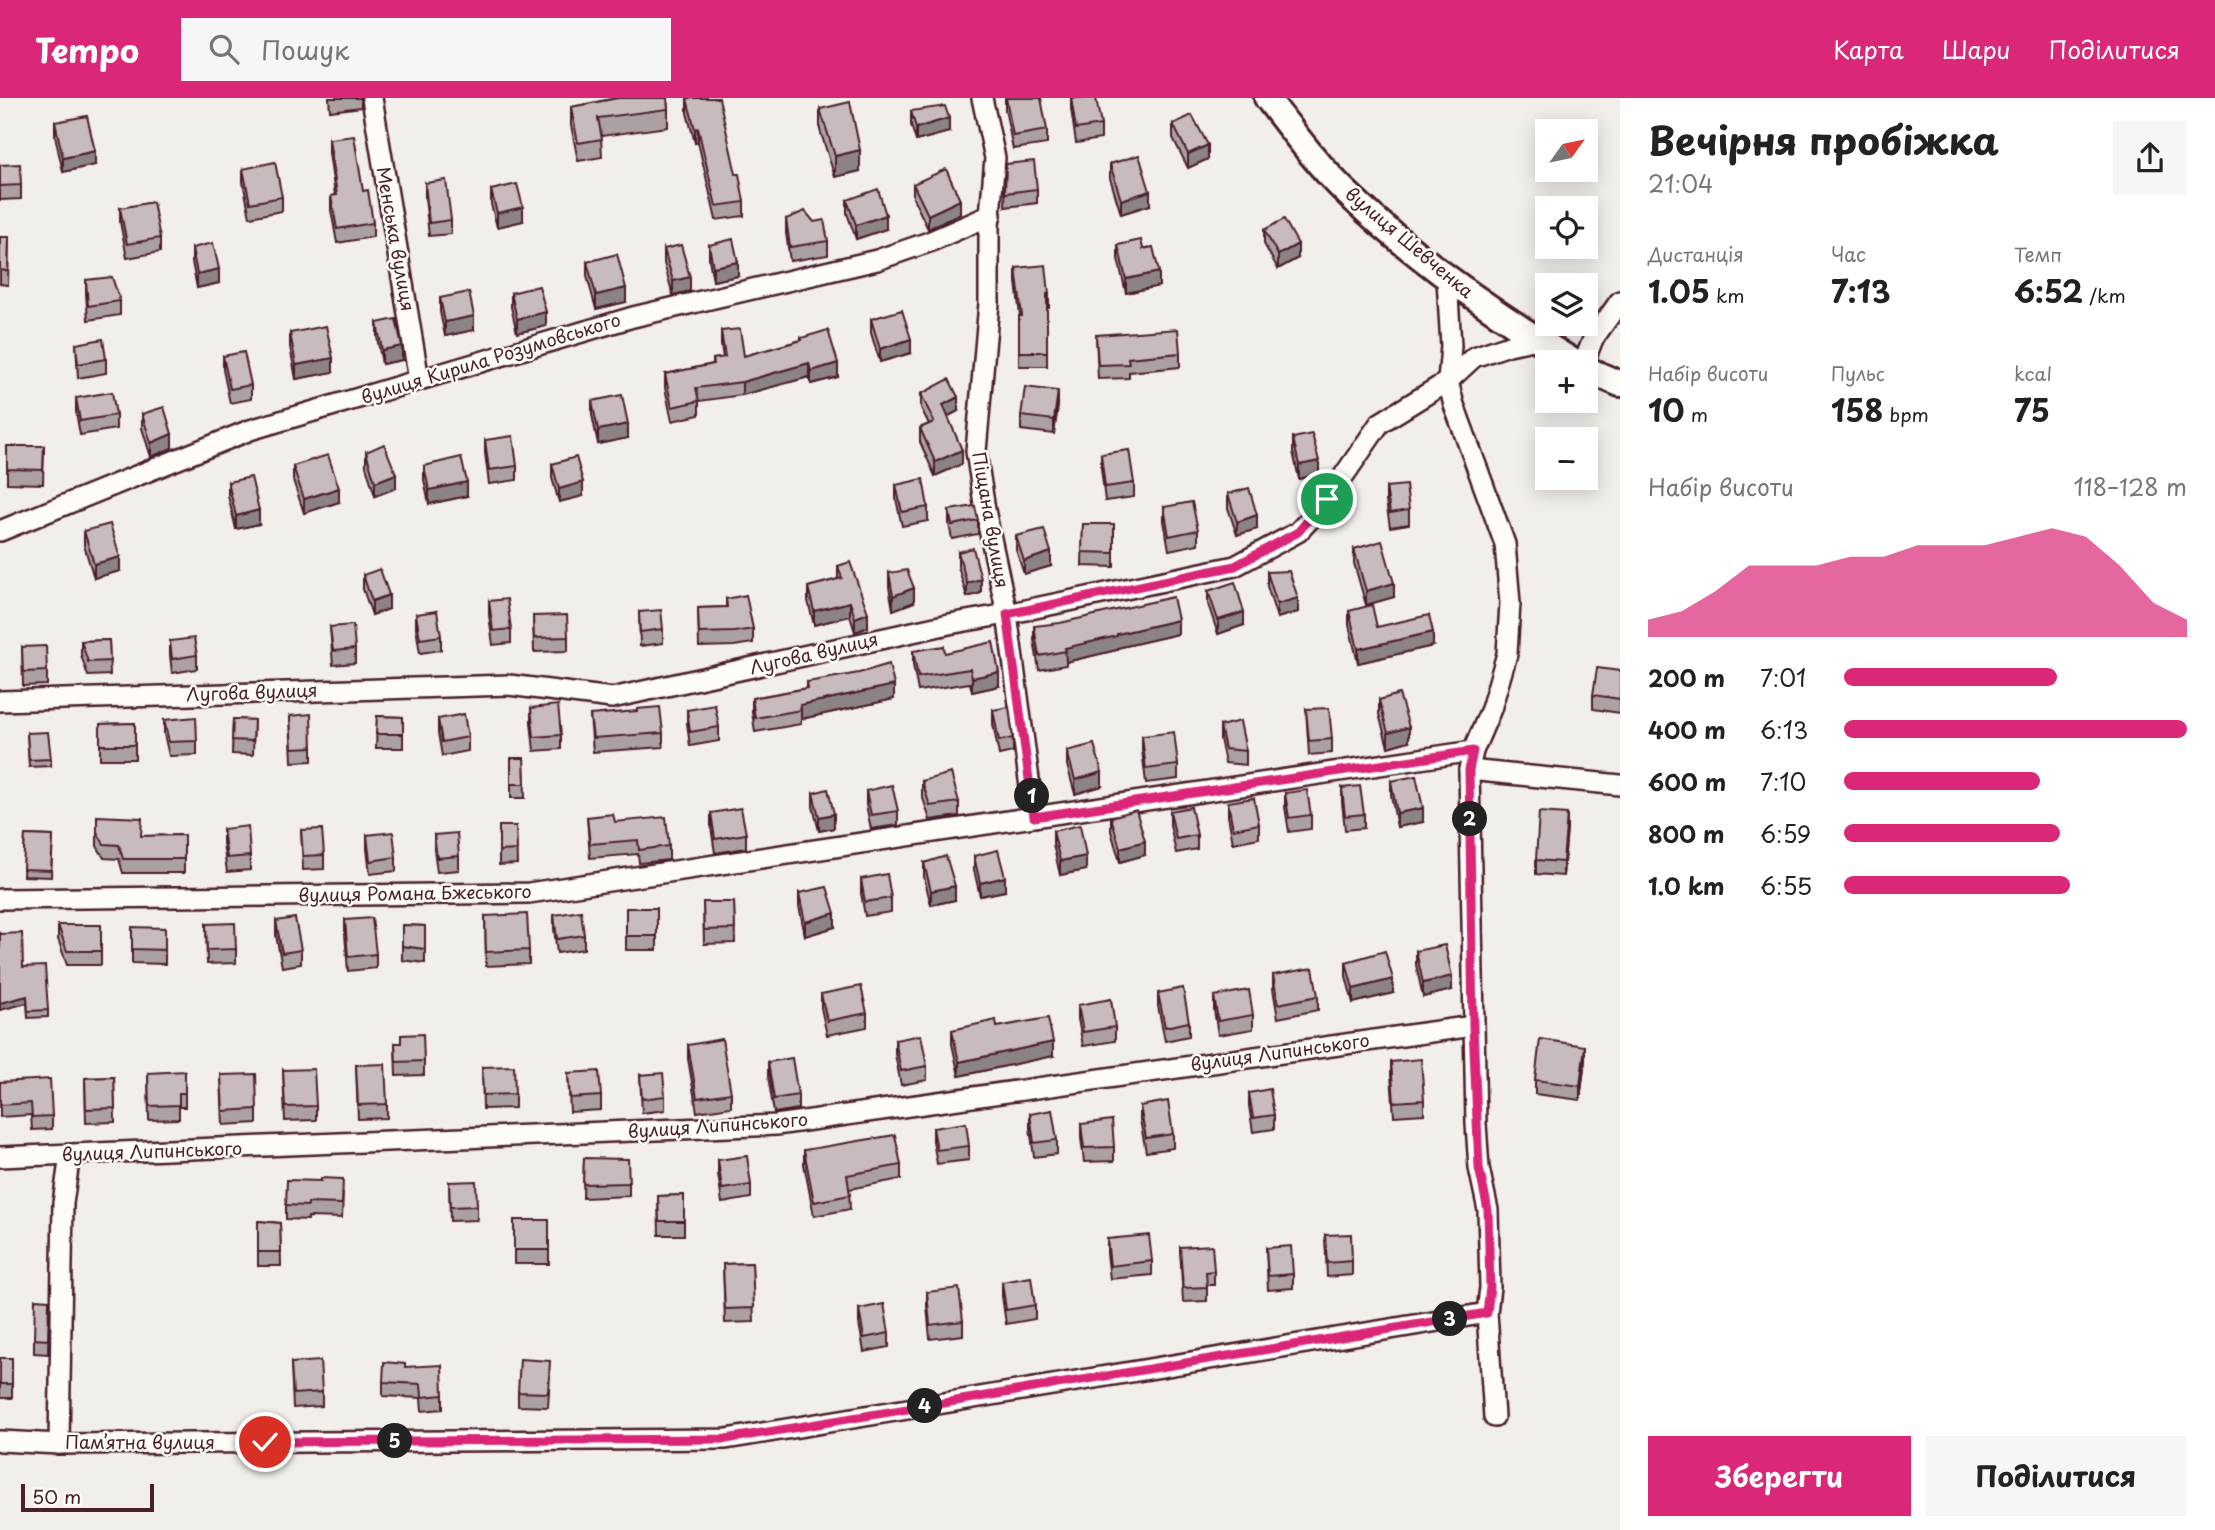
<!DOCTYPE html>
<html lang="uk">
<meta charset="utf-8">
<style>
body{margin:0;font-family:"Playpen Sans",sans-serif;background:#f6f6f6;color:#222;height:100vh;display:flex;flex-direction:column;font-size:26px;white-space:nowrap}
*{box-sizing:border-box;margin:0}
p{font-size:23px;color:#767676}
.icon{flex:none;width:38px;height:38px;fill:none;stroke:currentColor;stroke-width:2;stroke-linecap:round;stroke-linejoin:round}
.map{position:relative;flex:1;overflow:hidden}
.details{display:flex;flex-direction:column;background:#fff;width:595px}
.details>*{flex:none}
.needle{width:46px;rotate:57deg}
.fabs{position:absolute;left:1535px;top:21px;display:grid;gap:14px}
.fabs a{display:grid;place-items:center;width:63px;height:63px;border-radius:0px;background:#fff;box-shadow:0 4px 18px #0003;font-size:35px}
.scale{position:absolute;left:21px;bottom:18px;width:133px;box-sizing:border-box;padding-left:7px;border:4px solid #4a1f2b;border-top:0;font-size:19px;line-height:24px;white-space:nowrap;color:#4a1f2b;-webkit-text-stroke:5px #fdfcf7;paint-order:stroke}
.pin{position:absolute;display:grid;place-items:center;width:60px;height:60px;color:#fff;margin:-30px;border:4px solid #fff;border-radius:50%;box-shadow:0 2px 7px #0007}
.km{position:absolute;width:35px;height:35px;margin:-18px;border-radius:50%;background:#222;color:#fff;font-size:19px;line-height:35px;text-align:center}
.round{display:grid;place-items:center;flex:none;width:74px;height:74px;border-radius:0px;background:#f6f6f6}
.head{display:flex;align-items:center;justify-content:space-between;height:119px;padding:0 28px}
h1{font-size:38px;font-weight:700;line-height:52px}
.figures{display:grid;grid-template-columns:repeat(3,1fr);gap:10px;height:119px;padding:7px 28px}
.figures div{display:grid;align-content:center}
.figures b{font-size:30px;font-weight:700}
.figures small{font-size:19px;font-weight:400}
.figures p{font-size:19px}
.chart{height:196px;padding:14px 28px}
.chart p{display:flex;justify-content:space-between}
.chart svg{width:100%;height:126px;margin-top:7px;fill:#db2777;opacity:.7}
.button{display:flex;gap:14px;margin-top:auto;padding:14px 28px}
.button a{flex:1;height:80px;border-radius:0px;background:#db2777;color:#fff;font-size:28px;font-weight:700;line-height:80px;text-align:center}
.button a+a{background:#f6f6f6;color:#222}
ul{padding:0 28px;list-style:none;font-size:23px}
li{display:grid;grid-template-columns:112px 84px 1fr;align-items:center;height:52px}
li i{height:18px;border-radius:9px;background:#db2777}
header{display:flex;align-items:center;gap:42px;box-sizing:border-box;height:98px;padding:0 35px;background:#db2777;color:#fff}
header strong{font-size:33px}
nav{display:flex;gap:38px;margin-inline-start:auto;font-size:24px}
.search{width:490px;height:63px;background:#f6f6f6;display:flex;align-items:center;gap:18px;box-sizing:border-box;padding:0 24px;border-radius:0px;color:#767676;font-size:26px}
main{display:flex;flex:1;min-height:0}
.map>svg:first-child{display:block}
</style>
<header>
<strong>Tempo</strong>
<div class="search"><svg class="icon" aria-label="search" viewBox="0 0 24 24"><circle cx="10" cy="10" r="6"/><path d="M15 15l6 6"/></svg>Пошук</div>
<nav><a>Карта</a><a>Шари</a><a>Поділитися</a></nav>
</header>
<main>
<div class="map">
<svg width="1620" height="1432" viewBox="0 0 1620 1432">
<rect width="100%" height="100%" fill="#f2efeb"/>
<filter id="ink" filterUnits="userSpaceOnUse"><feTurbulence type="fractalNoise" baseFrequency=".0143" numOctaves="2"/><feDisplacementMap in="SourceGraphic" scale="14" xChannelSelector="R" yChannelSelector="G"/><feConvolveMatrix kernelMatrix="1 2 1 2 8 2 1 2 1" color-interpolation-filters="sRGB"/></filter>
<g filter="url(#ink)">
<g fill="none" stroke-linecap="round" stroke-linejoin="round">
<defs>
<g id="minor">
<path d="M372,0L419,282"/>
<path d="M982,0L995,60L989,128V205L976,353L985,412L1007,516L1034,719"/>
<path d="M1447,181L1451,248L1448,283L1454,307L1505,446L1510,505L1507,556L1491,611L1473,653L1469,672L1476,1026L1479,1070L1488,1112L1490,1189L1487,1215L1494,1319"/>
<path d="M1584,264L1593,241L1620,203"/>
<path d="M0,433L250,332L633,219L877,162L929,144L991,117"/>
<path d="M0,603L509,587L612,600L949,526L1007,516L1235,468L1298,434L1325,405L1380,325L1448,283L1474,259L1509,247L1537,241"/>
<path d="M1469,672L1620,687"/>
<path d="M0,801L529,795L1473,653"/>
<path d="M0,1059L776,1027L1473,928"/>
<path d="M0,1343L59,1346L726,1341L1487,1215"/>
<path d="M59,1346L63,1105L70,1057"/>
</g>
<g id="major">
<path d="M1267,0C1293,34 1319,69 1350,98C1418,163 1494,215 1574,264"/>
<path d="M1586,271L1620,286"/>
</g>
</defs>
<use href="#minor" stroke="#4a1f2b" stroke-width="24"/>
<use href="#major" stroke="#4a1f2b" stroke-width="30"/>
<use href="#minor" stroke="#fdfcf7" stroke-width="19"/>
<use href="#major" stroke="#fdfcf7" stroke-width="24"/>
</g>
<g fill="#aca1a1" stroke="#4a1f2b" stroke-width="2">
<path d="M329,0H361V9L330,13Z"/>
<path d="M616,0H667L668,11V29L601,38L602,59L578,63L571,27V9Z"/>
<path d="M1005,0L1047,32V46L1013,51L1005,11Z"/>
<path d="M1071,0L1101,27V41L1076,45L1071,11Z"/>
<path d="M687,1L736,76L744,104V118L716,122L698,44L695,45L687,15Z"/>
<path d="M820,11L860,73L835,79L820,32Z"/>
<path d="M911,13L949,34L916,43L911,27Z"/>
<path d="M55,24L95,67L63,74L55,38Z"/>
<path d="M1173,26L1208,61L1188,70L1173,40Z"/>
<path d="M329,41L363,93L373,125V139L337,145L331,112V98L335,97L329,55Z"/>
<path d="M1006,66L1037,91V105L1005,109Z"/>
<path d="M1110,66L1150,107L1121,116L1110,80Z"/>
<path d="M0,67L21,87V101L0,102Z"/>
<path d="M243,71L282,99V113L250,119L243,84Z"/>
<path d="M425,85L451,122V136L429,138L425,99Z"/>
<path d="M913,86L960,116L928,131L913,100Z"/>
<path d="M491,92L523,123L497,129L491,106Z"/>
<path d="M847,102L886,131L856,141L847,115Z"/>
<path d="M120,110L160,140V154L127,160L120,124Z"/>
<path d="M786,121L828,143V157L790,163L786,135Z"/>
<path d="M1264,132L1298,160L1278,171L1264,146Z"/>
<path d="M0,139H9L8,187L0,186Z"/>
<path d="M709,147L738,178L713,183L709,161Z"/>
<path d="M1118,147L1143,151L1159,188L1126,195L1118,161Z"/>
<path d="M192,150L219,185L197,190L192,164Z"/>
<path d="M664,151L690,193L673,197L664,165Z"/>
<path d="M587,164L626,204L596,211L587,178Z"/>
<path d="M1016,170L1049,196V210H1047V268H1019V218H1020L1016,184Z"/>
<path d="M86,182L120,203V217L88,222L86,196Z"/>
<path d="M511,195L546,228L517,235L511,209Z"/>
<path d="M440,200L474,232L445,238L440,214Z"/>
<path d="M871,221L911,255L880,264L871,235Z"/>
<path d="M377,225L402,262L382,266L377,239Z"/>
<path d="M721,233L744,258L801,242V240L838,279L811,286L809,279L742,297L699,303V317L672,323L665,290V276L713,266V261L723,260L721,247Z"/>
<path d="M290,235L333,274L296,281L290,249Z"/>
<path d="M1096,237L1180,255V269L1129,274V280L1098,281Z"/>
<path d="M76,246L106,261V275L78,280Z"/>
<path d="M223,258L251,287V301L230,305L223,272Z"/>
<path d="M921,296L958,313L947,319L962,366L935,378L920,344V330L929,326L921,310Z"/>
<path d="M76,300L116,317V331L80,337L76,314Z"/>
<path d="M592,303L628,340L598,346L592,317Z"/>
<path d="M1058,307L1054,336L1021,332V318Z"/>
<path d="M142,316L172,350L151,359L142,330Z"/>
<path d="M1293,340L1319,376L1299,381L1293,354Z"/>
<path d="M485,342L517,368V382L489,386L485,355Z"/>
<path d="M44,348L43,386L7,385V371Z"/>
<path d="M366,354L396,390L375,398L366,368Z"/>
<path d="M1101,356L1134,385V399L1105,403L1101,370Z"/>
<path d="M552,366L583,398L559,404L552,380Z"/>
<path d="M293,368L339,404L304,415L293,382Z"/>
<path d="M424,368L467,398L429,406L424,382Z"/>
<path d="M228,384L259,426L236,431L228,398Z"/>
<path d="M896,387L928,409V423L902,428L896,401Z"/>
<path d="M1386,389L1409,412V426L1390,429L1386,403Z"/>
<path d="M1228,396L1257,431L1237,437L1228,410Z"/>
<path d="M1164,409L1198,432V446L1169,452L1164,423Z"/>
<path d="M949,412L978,422V436L952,441L949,426Z"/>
<path d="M1083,426H1114V469L1082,468Z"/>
<path d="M84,433L120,473L94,480L84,447Z"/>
<path d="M1016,438L1051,468L1024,476L1016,452Z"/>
<path d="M1354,451L1394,499L1366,507L1354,465Z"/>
<path d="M958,454L981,495L967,499L958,468Z"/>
<path d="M838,468L868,529L855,534L850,518L814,527L808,503V489L838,481Z"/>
<path d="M1267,474L1298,514L1277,520L1267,488Z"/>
<path d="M889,475L914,504L893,512L889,489Z"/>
<path d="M363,477L389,511L372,517L363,491Z"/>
<path d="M1208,493L1244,527L1218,536L1208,506Z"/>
<path d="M726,501L753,531V545L734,548L699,549L698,510L726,509Z"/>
<path d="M489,503L511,531V545L493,547L489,517Z"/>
<path d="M1349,513L1377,529L1433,548L1358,565L1349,527Z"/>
<path d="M639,514L663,531V545L640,548Z"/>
<path d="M416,516L441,538V552L420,555L416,530Z"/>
<path d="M533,518L568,539V553L534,554Z"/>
<path d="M1034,528L1178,536L1117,550V552L1066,564V567L1039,572L1034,542Z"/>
<path d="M330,529L355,551V565L333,567Z"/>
<path d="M109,542L110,577L88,578L81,557V543Z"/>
<path d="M170,543L197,557V571L172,575L170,557Z"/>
<path d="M22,549L47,573V587L23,588Z"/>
<path d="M913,553L945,555L999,588L972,594L970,585L918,593L913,567Z"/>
<path d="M1620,573V615L1593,611V597Z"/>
<path d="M807,584L894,601L801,621V626L755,634L752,614V600L807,590Z"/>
<path d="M1379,602L1409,643L1388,649L1379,616Z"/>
<path d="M531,610L561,637V651L534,653L531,624Z"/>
<path d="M1306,611L1332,641V655L1309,657Z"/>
<path d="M687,612L719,629V643L690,648L687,625Z"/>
<path d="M993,612L1013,640V654L999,657L993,626Z"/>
<path d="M590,617L663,635V649L593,654Z"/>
<path d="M290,618L312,649V663L292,664Z"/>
<path d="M377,618L403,619V650H376Z"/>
<path d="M233,621L254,622L253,657L232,656Z"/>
<path d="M438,621L468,639V653L442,658L438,635Z"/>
<path d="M164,622L197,643V657L169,658L164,636Z"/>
<path d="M135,625V661H100V626Z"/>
<path d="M1220,628L1246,653V667L1225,665L1220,641Z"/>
<path d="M27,635L51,661V668L29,669Z"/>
<path d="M1142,638L1178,667V681L1146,685L1142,652Z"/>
<path d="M1067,653L1102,688L1075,696L1067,667Z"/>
<path d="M511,660H524L525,700H511Z"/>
<path d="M922,683L959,704V718L930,722L922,697Z"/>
<path d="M1391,683L1423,724L1397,729L1391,697Z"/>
<path d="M1342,690L1364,716V730L1345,732L1342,704Z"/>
<path d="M866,693L898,713V727L871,731L866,707Z"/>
<path d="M813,695L834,730L819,733L813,709Z"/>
<path d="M1285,695L1311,717V731L1289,734L1285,709Z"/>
<path d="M1228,704L1259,726V740L1233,745L1228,718Z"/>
<path d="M1170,713L1197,737V751L1176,755L1170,727Z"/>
<path d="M711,715L746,736V750L715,755L711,729Z"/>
<path d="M97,718L141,738L184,737V775H123L119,761L104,760L97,748Z"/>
<path d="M587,719L615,724L669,748V762L639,765L638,756L590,760Z"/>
<path d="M1111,719L1145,757L1120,764L1111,733Z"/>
<path d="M499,728H516L517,766L499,767Z"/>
<path d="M1567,730L1563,778L1536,776V762Z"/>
<path d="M223,731L250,758V772L227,774L223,745Z"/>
<path d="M301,732L324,757V771L303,772Z"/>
<path d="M1053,733L1086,772L1060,777L1053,746Z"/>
<path d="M25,737L53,738L51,779L23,778Z"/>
<path d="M367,737L396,759V773L370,776L367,751Z"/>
<path d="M434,737L459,758V772L437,774L434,751Z"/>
<path d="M974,758L1005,793L980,798L974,772Z"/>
<path d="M924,765L955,802L931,807L924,779Z"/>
<path d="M861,781L891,800V814L865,818L861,795Z"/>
<path d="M799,795L835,829L805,838L799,808Z"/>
<path d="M703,804H734L735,845L704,846Z"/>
<rect x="626" y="810" width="31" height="42"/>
<path d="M554,817L584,837V851L557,855L554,831Z"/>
<path d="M485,818L529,852V866L486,868Z"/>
<path d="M345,822L376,856V870L348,873L345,836Z"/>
<path d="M276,823L301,852V866L282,869L276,837Z"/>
<path d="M206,826L236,851V865L207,866Z"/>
<path d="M58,827H101V867H67L58,841Z"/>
<path d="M402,827L425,828V865L402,862Z"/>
<path d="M165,830V866L132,865V851Z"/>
<path d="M0,836L23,869L48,912V919L28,920L27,905L0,912Z"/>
<path d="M1416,853L1452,892L1423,899L1416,867Z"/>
<path d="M1346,864L1393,895L1353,905L1346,878Z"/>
<path d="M1273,877L1318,898V912L1278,920L1273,891Z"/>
<path d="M1158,895L1189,924V938L1165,943L1158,908Z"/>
<path d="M821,896L867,915V929L827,937L821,910Z"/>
<path d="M1214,898L1253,917V931L1218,937L1214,912Z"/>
<path d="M1078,907L1115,929V943L1083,948L1078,921Z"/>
<path d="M997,929L1053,958L959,978L952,946V932Z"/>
<path d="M895,942L927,968V982L901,987L895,956Z"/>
<path d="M395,945L424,963V977L396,978Z"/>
<path d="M688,947L731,995V1009L697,1014L688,961Z"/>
<path d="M1585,962L1580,1002L1535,996V982Z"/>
<path d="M768,964L798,997V1011L774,1015L768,978Z"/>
<path d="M1391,964L1424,1002V1016L1394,1018L1391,977Z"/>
<path d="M356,967L387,1006V1020L358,1021Z"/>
<path d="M482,969L515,996V1010L483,1011Z"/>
<path d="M283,972L316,1008V1022L285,1023Z"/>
<path d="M148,975L185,995V1009H179V1021L149,1022Z"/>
<path d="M568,975L601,998V1012L570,1014Z"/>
<path d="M221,977L257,1011V1025L223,1027Z"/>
<path d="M640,977L665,998V1012L642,1015Z"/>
<path d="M114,979L115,1024L86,1025L85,980Z"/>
<path d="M0,984L52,1018V1031L32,1032L31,1017L0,1019Z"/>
<path d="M1249,995L1274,1017V1031L1253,1034L1249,1008Z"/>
<path d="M1140,1008L1173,1036V1050L1146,1054L1140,1022Z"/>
<path d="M1030,1016L1057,1042V1056L1034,1059L1030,1030Z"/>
<path d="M1081,1026L1114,1049V1063L1084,1064L1081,1040Z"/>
<path d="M933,1030L969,1048V1062L937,1066L933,1043Z"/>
<path d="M804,1052L901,1067V1081L849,1091L850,1111L814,1118L804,1066Z"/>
<path d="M584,1060L629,1085V1098L583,1100Z"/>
<path d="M718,1062L751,1087V1100L722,1105L718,1076Z"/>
<path d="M449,1084L477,1108V1122L450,1123Z"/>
<path d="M343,1095L342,1120L308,1119V1122L286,1121V1107Z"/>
<path d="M684,1097V1137H659L658,1098Z"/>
<rect x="514" y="1122" width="35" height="44"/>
<path d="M258,1123L280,1125L281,1168H258Z"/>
<path d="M1325,1137L1352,1163V1177L1327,1179Z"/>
<path d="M1107,1141L1152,1163V1177L1110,1181L1107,1155Z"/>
<path d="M1180,1149L1214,1173V1187H1207V1203L1183,1204Z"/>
<path d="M1266,1150L1293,1176V1190L1268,1192Z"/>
<path d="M752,1165L754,1224L725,1225L723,1166Z"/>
<path d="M1002,1184L1035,1207V1221L1006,1226L1002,1198Z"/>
<path d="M927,1194L963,1223V1237L930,1241L927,1208Z"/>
<path d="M49,1202L48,1256L34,1255V1241Z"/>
<path d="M859,1211L889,1235V1249L864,1254L859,1225Z"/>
<rect x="0" y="1260" width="12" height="40"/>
<path d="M291,1265L322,1294V1308L293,1310Z"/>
<path d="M405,1269L443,1297V1311L422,1313L421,1300L383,1298V1284Z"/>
<path d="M550,1277L548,1309L518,1308V1294Z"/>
</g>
<g fill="#8c8383" stroke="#4a1f2b" stroke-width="2">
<path d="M949,20V34L916,43V30Z"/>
<path d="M698,30V44L695,45V31Z"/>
<path d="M1208,47V61L1188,70V56Z"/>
<path d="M860,52V73L835,79V58Z"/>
<path d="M95,53V67L63,74V60Z"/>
<path d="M1150,93V107L1121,116V102Z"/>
<path d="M960,102V116L928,131V117Z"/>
<path d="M523,109V123L497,129V115Z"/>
<path d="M886,117V131L856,141V127Z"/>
<path d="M1298,146V160L1278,171V157Z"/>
<path d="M738,164V178L713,183V169Z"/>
<path d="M219,171V185L197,190V176Z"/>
<path d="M1159,174V188L1126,195V181Z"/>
<path d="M690,179V193L673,197V183Z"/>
<path d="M626,190V204L596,211V197Z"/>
<path d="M546,214V228L517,235V221Z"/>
<path d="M474,218V232L445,238V224Z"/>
<path d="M911,241V255L880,264V251Z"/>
<path d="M402,248V262L382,266V252Z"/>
<path d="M333,260V274L296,281V267Z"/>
<path d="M809,265V279L742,297V284Z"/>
<path d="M838,265V279L811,286V273Z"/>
<path d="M1058,293V307L1054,336V322Z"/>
<path d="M958,299V313L943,321V307Z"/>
<path d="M628,326V340L598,346V332Z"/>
<path d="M172,336V350L151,359V345Z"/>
<path d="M962,352V366L935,378V364Z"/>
<path d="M1319,363V376L1299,381V367Z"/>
<path d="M396,376V390L375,398V384Z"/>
<path d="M467,384V398L429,406V392Z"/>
<path d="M583,384V398L559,404V391Z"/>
<path d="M339,390V404L304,415V401Z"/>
<path d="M259,412V426L236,431V418Z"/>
<path d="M1257,417V431L1237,437V424Z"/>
<path d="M1051,454V468L1024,476V463Z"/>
<path d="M120,459V473L94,480V466Z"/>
<path d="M981,481V495L967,499V485Z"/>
<path d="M1394,485V499L1366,507V493Z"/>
<path d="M914,490V504L893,512V498Z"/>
<path d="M389,497V511L372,517V503Z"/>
<path d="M1298,500V514L1277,520V506Z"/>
<path d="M850,504V518L814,527V513Z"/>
<path d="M1244,514V527L1218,536V522Z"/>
<path d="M868,515V529L855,534V520Z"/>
<path d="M1178,522V536L1117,550V552L1066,564L1065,550L1117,536Z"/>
<path d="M1433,534V548L1358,565V551Z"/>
<path d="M999,574V588L972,594V580Z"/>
<path d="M894,587V601L801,621V612L800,607Z"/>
<path d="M1409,629V643L1388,649V635Z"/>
<path d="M1102,674V688L1075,696V682Z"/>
<path d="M1423,710V724L1397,729V715Z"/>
<path d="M834,716V730L819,733V719Z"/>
<path d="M1567,716V730L1563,778V764Z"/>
<path d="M1145,743V757L1120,764V750Z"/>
<path d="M1086,758V772L1060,777V763Z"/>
<path d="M1005,779V793L980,798V785Z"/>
<path d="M955,788V802L931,807V793Z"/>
<path d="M835,815V829L805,838V824Z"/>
<path d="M1452,878V892L1423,899V885Z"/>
<path d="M1393,881V895L1353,905V891Z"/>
<path d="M27,898V905L0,912V905Z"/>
<path d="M1053,944V958L959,978V964Z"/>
<path d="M1585,948V962L1580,1002V988Z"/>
</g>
<g fill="#c8bbbb" stroke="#4a1f2b" stroke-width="2">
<path d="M618,0H667L668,11L598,20L602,41L578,45L571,9Z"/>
<path d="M690,0H719L736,76H739L744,104L716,108L698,30L695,31L687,1Z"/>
<path d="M1006,0H1041L1047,32L1013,38Z"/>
<path d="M1071,0H1096L1101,27L1076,31Z"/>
<path d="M850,4L860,52L835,58L820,11Z"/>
<path d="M945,8L949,20L916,30L911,13Z"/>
<path d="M1192,17L1208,47L1188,56L1173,26Z"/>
<path d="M87,18L95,53L63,60L55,24Z"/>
<path d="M354,38L363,93L368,92L373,125L337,131L331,98L337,97L329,41Z"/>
<path d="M1139,57L1150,93L1121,102L1110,66Z"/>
<path d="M1034,63L1037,91L1005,95L1006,66Z"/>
<path d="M275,64L282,99L250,105L243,71Z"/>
<path d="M20,66L21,87L0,88V67Z"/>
<path d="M946,71L960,102L928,117L913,86Z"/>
<path d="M446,82L451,122L429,125L425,85Z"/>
<path d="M517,86L523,109L497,115L491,92Z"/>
<path d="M878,91L886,117L856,127L847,102Z"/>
<path d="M153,104L160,140L127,146L120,110Z"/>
<path d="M805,113L814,124L824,122L828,143L790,149L786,121Z"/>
<path d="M1284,121L1298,146L1278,157L1264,132Z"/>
<path d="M0,139H9L8,173L0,172Z"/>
<path d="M733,141L738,164L713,169L709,147Z"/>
<path d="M1141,142L1143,151L1153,149L1159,174L1126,181L1118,147Z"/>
<path d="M213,145L219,171L197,176L192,150Z"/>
<path d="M681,147L690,179L673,183L664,151Z"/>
<path d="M617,156L626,190L596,197L587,164Z"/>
<path d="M1046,167L1049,196H1047V254H1019V218H1022L1016,170Z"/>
<path d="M112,179L120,203L88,208L86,182Z"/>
<path d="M539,188L546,214L517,221L511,195Z"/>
<path d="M469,194L474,218L445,224L440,200Z"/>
<path d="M902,212L911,241L880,251L871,221Z"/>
<path d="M396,221L402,248L382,252L377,225Z"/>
<path d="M326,228L333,260L296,267L290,235Z"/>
<path d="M740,231L744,258L802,242L801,240L828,232L838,265L811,273L809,265L742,284L696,290L699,303L672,309L665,276L714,266L713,261L725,259L721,233Z"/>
<path d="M1178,231L1180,255L1128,260L1129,266L1098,267L1096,237Z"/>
<path d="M103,241L106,261L78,266L76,246Z"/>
<path d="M244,254L251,287L230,291L223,258Z"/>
<path d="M949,281L958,299L943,307L962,352L935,364L920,330L934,324L921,296Z"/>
<path d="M1025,289L1058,293L1054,322L1021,318Z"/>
<path d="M112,294L116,317L80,323L76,300Z"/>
<path d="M622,297L628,326L598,332L592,303Z"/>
<path d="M164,309L172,336L151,345L142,316Z"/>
<path d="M1312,336L1319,363L1299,367L1293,340Z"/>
<path d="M513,338L517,368L489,372L485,342Z"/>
<path d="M384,346L396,376L375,384L366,354Z"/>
<path d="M7,348H44L43,372L7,371Z"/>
<path d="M1129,352L1134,385L1105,389L1101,356Z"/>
<path d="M328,357L339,390L304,401L293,368Z"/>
<path d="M461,359L467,384L429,392L424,368Z"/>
<path d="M576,359L583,384L559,391L552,366Z"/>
<path d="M251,379L259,412L236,418L228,384Z"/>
<path d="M923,381L928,409L902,414L896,387Z"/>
<path d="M1406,387L1409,412L1390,415L1386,389Z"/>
<path d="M1249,390L1257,417L1237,424L1228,396Z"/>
<path d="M1192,404L1198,432L1169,438L1164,409Z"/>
<path d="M975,408L978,422L952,427L949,412Z"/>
<path d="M110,426L120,459L94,466L84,433Z"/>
<path d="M1083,426H1114V455L1082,454Z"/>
<path d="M1044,431L1051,454L1024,463L1016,438Z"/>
<path d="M1382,443L1394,485L1366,493L1354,451Z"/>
<path d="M973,450L981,481L967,485L958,454Z"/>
<path d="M850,464L868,515L855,520L850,504L814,513L808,489L842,480L838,468Z"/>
<path d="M380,471L389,497L372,503L363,477Z"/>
<path d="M907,472L914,490L893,498L889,475Z"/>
<path d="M1289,473L1298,500L1277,506L1267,474Z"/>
<path d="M1235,484L1244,514L1218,522L1208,493Z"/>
<path d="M746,497L753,531L734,534L699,535L698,510L727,509L726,501Z"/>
<path d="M1173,499L1178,522L1117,536V538L1065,550L1066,553L1039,558L1034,528L1060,525Z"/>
<path d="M507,501L511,531L493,533L489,503Z"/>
<path d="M1372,507L1377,529L1429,517L1433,534L1358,551L1349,513Z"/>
<path d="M661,512L663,531L640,534L639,514Z"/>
<path d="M437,513L441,538L420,541L416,516Z"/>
<path d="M567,517L568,539L534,540L533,518Z"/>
<path d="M353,527L355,551L333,553L330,529Z"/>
<path d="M194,540L197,557L172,561L170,543Z"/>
<path d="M109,542L110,563L88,564L81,543Z"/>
<path d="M993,544L999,574L972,580L970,571L918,579L913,553L944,548L945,555Z"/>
<path d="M46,548L47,573L23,574L22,549Z"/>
<path d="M889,566L894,587L800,607L801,612L755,620L752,600L808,590L807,584L859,575Z"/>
<path d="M1597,570L1620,573V601L1593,597Z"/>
<path d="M1399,596L1409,629L1388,635L1379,602Z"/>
<path d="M558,607L561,637L534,639L531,610Z"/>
<path d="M715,607L719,629L690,634L687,612Z"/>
<path d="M660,609L663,635L593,640L590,617L637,613V611Z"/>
<path d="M1009,609L1013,640L999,643L993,612Z"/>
<path d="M1329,610L1332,641L1309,643L1306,611Z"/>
<path d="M311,616L312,649L292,650L290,618Z"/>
<path d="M464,616L468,639L442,644L438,621Z"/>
<path d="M377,618L403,619V636H376Z"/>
<path d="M196,619L197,643L169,644L164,622Z"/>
<path d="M233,621L254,622L253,643L232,642Z"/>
<path d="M1240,623L1246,653L1225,651L1220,628Z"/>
<path d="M135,625V647H100V626Z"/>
<path d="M48,634L51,661L29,662L27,635Z"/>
<path d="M1174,634L1178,667L1146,671L1142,638Z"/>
<path d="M1094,646L1102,674L1075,682L1067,653Z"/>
<path d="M511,660H524L525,686H511Z"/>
<path d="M951,675L959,704L930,708L922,683Z"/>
<path d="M1416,678L1423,710L1397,715L1391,683Z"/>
<path d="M892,687L898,713L871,717L866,693Z"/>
<path d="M1360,688L1364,716L1345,718L1342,690Z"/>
<path d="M828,691L834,716L819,719L813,695Z"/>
<path d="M1307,692L1311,717L1289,720L1285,695Z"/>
<path d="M1254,700L1259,726L1233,731L1228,704Z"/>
<path d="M1191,709L1197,737L1176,741L1170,713Z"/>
<path d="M741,710L746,736L715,741L711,715Z"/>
<path d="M1136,712L1145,743L1120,750L1111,719Z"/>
<path d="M1539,714L1567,716L1563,764L1536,762Z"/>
<path d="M613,716L615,724L666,719L669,748L639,752L638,742L590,746L587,719Z"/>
<path d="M97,718L142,720L141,738L184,737V761H123L119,747L104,746L97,734Z"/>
<path d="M1080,727L1086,758L1060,763L1053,733Z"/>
<path d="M248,728L250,758L227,760L223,731Z"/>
<path d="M499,728H516L517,752L499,753Z"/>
<path d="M322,731L324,757L303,758L301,732Z"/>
<path d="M393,734L396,759L370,763L367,737Z"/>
<path d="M457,735L459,758L437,760L434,737Z"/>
<path d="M25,737L53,738L51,772L23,771Z"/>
<path d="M998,752L1005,779L980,785L974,758Z"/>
<path d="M946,758L955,788L931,793L924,765Z"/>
<path d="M887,776L891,800L865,804L861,781Z"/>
<path d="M827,789L835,815L805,824L799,795Z"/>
<path d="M703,804H734L735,831L704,832Z"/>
<rect x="626" y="810" width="31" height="28"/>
<path d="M581,813L584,837L557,841L554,817Z"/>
<path d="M527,816L529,852L486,854L485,818Z"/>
<path d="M295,820L301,852L282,855L276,823Z"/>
<path d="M372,820L376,856L348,859L345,822Z"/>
<path d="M235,825L236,851L207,852L206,826Z"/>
<path d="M58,827H101V853H67Z"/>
<path d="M402,827L425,828V851L402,848Z"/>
<path d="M132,829L165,830V852L132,851Z"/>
<path d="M22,835L23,869L45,868L48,912L28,913L27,898L0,905V836Z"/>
<path d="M1445,847L1452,878L1423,885L1416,853Z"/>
<path d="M1385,853L1393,881L1353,891L1346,864Z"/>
<path d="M1313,870L1318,898L1278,906L1273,877Z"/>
<path d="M861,888L867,915L827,923L821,896Z"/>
<path d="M1183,890L1189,924L1165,929L1158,895Z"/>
<path d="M1249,892L1253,917L1218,923L1214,898Z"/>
<path d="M1111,901L1115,929L1083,934L1078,907Z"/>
<path d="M1048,920L1053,944L959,964L952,932L996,922L997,929Z"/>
<path d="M423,936L424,963L396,964L395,945H401V937Z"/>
<path d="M921,937L927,968L901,973L895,942Z"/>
<path d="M722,941L731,995L697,1000L688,947Z"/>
<path d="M1540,941L1585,948L1580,988L1535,982Z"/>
<path d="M792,960L798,997L774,1001L768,964Z"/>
<path d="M1421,961L1424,1002L1394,1004L1391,964Z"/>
<path d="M385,966L387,1006L358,1007L356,967Z"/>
<path d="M514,968L515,996L483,997L482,969Z"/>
<path d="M314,971L316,1008L285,1009L283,972Z"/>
<path d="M185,973V995H179V1007L149,1008L148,975Z"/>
<path d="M599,973L601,998L570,1000L568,975Z"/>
<path d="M663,975L665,998L642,1001L640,977Z"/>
<path d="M256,976L257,1011L223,1013L221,977Z"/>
<path d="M114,979L115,1010L86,1011L85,980Z"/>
<path d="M50,981L52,1018L32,1019L31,1005L0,1007V984Z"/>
<path d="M1270,991L1274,1017L1253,1020L1249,995Z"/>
<path d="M1168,1003L1173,1036L1146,1040L1140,1008Z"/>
<path d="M1052,1012L1057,1042L1034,1045L1030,1016Z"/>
<path d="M1112,1022L1114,1049L1084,1050L1081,1026Z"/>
<path d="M966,1025L969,1048L937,1052L933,1030Z"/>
<path d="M895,1037L901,1067L847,1077L850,1097L814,1104L804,1052Z"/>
<path d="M747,1058L751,1087L722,1091L718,1062Z"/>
<path d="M584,1060L628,1061L629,1085L583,1086Z"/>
<path d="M321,1080L343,1081L342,1106L308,1105V1108L286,1107L287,1082L321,1083Z"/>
<path d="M476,1083L477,1108L450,1109L449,1084Z"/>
<path d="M684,1097V1123H659L658,1098Z"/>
<rect x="514" y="1122" width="35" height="30"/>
<path d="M258,1123L280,1125L281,1154H258Z"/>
<path d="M1351,1136L1352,1163L1327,1165L1325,1137Z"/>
<path d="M1149,1137L1152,1163L1110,1168L1107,1141Z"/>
<path d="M1212,1147L1214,1173L1206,1174L1207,1189L1183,1190L1180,1149Z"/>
<path d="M1291,1148L1293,1176L1268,1178L1266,1150Z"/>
<path d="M752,1165L754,1210L725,1211L723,1166Z"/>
<path d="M1031,1179L1035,1207L1006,1212L1002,1184Z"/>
<path d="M959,1190L963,1223L930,1227L927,1194Z"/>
<path d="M35,1201L49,1202L48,1242L34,1241Z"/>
<path d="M884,1206L889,1235L864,1240L859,1211Z"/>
<rect x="0" y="1260" width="12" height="26"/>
<path d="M520,1261L550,1263L548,1295L518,1294Z"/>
<path d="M320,1263L322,1294L293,1296L291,1265Z"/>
<path d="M384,1264L405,1266V1269L442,1267L443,1297L422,1299L421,1286L383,1284Z"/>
</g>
</g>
<g fill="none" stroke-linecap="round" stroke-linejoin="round" filter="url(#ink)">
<defs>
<path id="route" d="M265,1344L726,1341L1487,1215L1490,1189L1488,1112L1479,1070L1473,928L1469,672L1473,653L1034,719L1007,516L1235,468L1298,434L1327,401"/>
</defs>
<use href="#route" stroke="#fff" stroke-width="14"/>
<use href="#route" stroke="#db2777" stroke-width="9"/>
</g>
<g text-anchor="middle" stroke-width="5" stroke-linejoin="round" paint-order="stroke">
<g font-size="18" fill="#4a1f2b" stroke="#fdfcf7">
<text transform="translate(395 141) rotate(80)" y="6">Менська вулиця</text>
<text transform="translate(1409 145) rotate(40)" y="6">вулиця Шевченка</text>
<text transform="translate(491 261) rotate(-17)" y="6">вулиця Кирила Розумовського</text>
<text transform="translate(990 422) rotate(80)" y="6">Піщана вулиця</text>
<text transform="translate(814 556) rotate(-13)" y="6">Лугова вулиця</text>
<text transform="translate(252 595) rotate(-2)" y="6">Лугова вулиця</text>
<text transform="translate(415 796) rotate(-1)" y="6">вулиця Романа Бжеського</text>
<text transform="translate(1280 955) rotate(-8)" y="6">вулиця Липинського</text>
<text transform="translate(718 1028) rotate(-4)" y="6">вулиця Липинського</text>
<text transform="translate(152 1054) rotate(-2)" y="6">вулиця Липинського</text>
<text x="140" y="1351">Памʼятна вулиця</text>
</g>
</g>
</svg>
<div class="fabs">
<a><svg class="needle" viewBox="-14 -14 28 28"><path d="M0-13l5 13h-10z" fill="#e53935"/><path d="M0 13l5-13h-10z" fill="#767676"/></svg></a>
<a><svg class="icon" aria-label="locate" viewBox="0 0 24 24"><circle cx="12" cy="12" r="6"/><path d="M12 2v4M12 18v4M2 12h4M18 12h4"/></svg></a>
<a><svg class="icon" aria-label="layers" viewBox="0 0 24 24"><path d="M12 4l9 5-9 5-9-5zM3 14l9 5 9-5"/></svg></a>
<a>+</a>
<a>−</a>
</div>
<div class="scale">50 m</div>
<div class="pin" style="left:1327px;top:401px;background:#1e9e55"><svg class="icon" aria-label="arrive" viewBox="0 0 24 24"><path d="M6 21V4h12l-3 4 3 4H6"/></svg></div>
<div class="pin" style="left:265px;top:1344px;background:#d93025"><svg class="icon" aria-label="check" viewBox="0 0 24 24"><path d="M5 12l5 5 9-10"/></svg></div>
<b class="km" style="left:1032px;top:698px">1</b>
<b class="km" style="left:1470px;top:721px">2</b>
<b class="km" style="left:1450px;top:1221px">3</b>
<b class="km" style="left:925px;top:1308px">4</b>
<b class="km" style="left:395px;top:1343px">5</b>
</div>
<section class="details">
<div class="head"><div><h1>Вечірня пробіжка</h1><p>21:04</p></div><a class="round"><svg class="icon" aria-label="share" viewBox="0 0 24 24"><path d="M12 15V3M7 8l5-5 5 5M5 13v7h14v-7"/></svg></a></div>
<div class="figures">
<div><p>Дистанція</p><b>1.05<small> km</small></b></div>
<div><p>Час</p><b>7:13</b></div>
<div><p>Темп</p><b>6:52<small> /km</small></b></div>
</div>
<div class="figures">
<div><p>Набір висоти</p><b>10<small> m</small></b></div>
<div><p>Пульс</p><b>158<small> bpm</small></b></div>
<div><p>kcal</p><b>75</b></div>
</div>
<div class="chart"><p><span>Набір висоти</span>118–128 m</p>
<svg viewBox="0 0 160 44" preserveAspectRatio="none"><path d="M0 44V38L10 35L20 28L30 19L40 19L50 19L60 16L70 16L80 12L90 12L100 12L110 9L120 6L130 9L140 19L150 32L160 38V44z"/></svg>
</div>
<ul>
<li><b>200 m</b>7:01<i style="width:62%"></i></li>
<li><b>400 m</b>6:13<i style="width:100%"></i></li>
<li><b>600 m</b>7:10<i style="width:57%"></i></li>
<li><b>800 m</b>6:59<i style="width:63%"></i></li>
<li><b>1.0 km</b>6:55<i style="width:66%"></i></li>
</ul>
<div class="button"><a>Зберегти</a><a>Поділитися</a></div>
</section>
</main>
